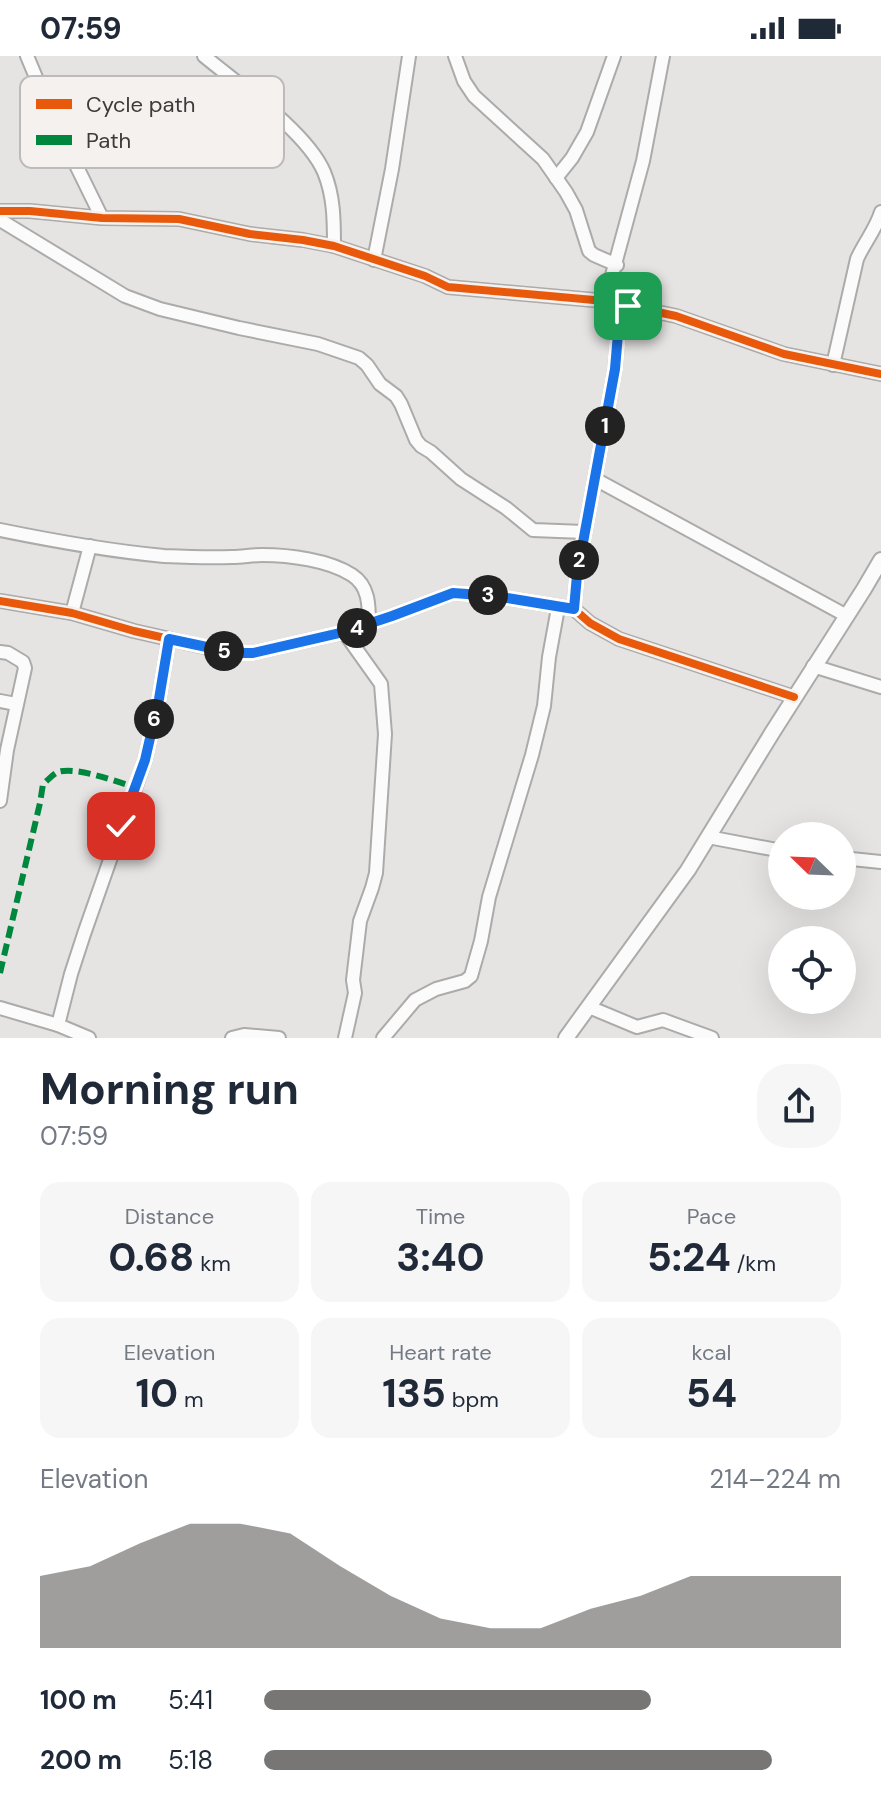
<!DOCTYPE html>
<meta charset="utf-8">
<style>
body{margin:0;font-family:"DM Sans",sans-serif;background:#f6f6f7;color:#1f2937;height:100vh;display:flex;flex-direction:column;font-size:30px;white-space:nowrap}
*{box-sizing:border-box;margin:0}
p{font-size:26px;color:#747a83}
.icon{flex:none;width:44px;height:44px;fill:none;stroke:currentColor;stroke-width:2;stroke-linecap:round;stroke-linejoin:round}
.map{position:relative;height:982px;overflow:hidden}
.side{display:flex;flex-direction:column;background:#fff;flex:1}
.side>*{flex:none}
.needle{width:52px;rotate:293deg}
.tools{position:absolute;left:768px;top:766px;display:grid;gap:16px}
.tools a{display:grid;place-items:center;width:88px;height:88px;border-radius:50%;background:#fff;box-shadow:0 8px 32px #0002;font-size:40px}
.pin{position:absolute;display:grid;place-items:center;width:68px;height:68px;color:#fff;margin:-34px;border-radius:16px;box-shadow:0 4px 12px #0006}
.km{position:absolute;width:40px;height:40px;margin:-20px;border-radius:50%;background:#222;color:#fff;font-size:22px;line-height:40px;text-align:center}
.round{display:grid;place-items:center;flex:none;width:84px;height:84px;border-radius:32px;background:#f6f6f7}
.head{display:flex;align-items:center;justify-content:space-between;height:136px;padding:0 40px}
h1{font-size:44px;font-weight:700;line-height:60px}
.figures{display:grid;grid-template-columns:repeat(3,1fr);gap:12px;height:136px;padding:8px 40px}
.figures div{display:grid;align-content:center;border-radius:20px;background:#f6f6f7;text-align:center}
.figures b{font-size:40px;font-weight:700}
.figures small{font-size:22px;font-weight:400}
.figures p{font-size:22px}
.chart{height:224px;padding:16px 40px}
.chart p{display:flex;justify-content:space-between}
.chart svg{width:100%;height:144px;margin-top:8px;fill:#787675;opacity:.7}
ul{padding:0 40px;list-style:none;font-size:26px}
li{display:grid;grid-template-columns:128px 96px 1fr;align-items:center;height:60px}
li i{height:20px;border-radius:10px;background:#787675}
.status{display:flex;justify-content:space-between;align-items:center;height:56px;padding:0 40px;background:#fff;direction:ltr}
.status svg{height:22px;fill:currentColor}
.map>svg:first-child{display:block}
</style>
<div class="status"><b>07:59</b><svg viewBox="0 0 49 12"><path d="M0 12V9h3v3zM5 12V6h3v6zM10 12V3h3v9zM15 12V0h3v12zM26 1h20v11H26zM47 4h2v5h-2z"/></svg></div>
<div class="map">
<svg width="881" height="982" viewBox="0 0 881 982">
<rect width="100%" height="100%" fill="#e6e4e3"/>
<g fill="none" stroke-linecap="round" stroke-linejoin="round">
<defs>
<g id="minor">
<path d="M27,0L53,62L102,162"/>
<path d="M204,0C239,29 307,76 324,116C334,140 334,165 334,190"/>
<path d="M455,0L464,25L474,40L543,103L566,136L576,154L589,195L594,199L617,209"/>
<path d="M556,122L572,102L587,76L614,0"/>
<path d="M0,155H30L102,162L179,163L250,178L303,184L334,190L425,220L448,231L605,245L676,260L784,298L881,318"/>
<path d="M0,164L125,240L160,253L239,272L318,288L359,302L367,309L380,328L396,340L401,348L416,384L421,390L431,396L461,423L506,452L533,474L584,476"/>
<path d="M374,204L392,113L409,0"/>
<path d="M605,245L643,105L663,0"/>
<path d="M833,309L857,203C864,187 876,173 881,156"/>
<path d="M595,423L847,560"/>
<path d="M0,474C54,485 109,495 164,500C186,501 210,502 232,501C242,501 252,499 262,499C289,499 329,504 352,519C369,530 369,549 369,568"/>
<path d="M0,545L72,557L134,575L209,592L235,597H253L344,576L392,560L453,537L495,540L574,553L590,567L619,583L794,641"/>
<path d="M574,553L577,519L615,313L618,278L616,247"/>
<path d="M72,557L90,490"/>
<path d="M344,576L381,628L385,678L376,817L372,832L360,865L353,924L355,937L345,982"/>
<path d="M0,596L8,597L23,606L25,612L7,694L0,745"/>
<path d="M813,610L881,631"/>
<path d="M0,645L16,648"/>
<path d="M708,781L782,795"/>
<path d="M842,802L881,806"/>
<path d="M589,951L637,971L663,964L712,982"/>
<path d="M0,952L58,969L89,982"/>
<path d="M58,969L71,918L84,878L145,704L159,643L169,583"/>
<path d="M232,982L244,979L279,982"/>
<path d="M383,982L415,944L436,933L465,925L471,920L481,885L489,841L532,699L544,650L549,601L558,552"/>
</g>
<path id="major" d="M566,982L688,814L772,677L864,533L881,504"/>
</defs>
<use href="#minor" stroke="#acabaa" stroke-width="16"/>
<use href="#major" stroke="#acabaa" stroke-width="18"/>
<use href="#minor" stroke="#fbfbfb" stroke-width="12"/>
<use href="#major" stroke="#fbfbfb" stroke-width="14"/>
<path stroke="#00873e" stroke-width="6" stroke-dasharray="12 6" stroke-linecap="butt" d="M0,917L40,747L43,728C47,725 53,718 58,716C75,710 119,726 136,732"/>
<defs>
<g id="cycleway">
<path d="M0,155H30L102,162L179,163L250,178L303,184L334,190L425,220L448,231L605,245L676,260L784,298L881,318"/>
<path d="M0,545L72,557L134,575L209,592L235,597H253L344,576L392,560L453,537L495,540L574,553L590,567L619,583L794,641"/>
</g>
</defs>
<use href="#cycleway" stroke="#f4f1ef" stroke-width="13"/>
<use href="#cycleway" stroke="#e8590c" stroke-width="8"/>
</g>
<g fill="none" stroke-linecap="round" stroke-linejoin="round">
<defs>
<path id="route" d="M121,770L145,704L159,643L169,583L235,597H253L344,576L392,560L453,537L495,540L574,553L577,519L615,313L618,278L616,247L628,250"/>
</defs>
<use href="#route" stroke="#fff" stroke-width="16"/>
<use href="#route" stroke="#1a73e8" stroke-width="10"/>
</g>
<rect x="20" y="20" width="264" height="92" rx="12" fill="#f4f1ef" stroke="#bdbab9" stroke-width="2"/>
<rect x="36" y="43" width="36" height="10" fill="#e8590c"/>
<rect x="36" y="79" width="36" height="10" fill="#00873e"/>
<g font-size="22" fill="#3c3b3a">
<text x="86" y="56">Cycle path</text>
<text x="86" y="92">Path</text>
</g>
</svg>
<div class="tools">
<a><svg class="needle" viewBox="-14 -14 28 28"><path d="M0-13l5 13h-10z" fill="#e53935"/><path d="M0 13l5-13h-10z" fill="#747a83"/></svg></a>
<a><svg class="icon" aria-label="locate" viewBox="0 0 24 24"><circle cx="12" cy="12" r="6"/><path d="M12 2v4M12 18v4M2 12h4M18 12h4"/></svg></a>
</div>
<div class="pin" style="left:628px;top:250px;background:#1e9e55"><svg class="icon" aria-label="arrive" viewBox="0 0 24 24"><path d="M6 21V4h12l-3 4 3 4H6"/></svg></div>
<div class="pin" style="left:121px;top:770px;background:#d93025"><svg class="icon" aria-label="check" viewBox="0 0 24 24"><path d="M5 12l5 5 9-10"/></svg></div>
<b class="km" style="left:605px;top:370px">1</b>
<b class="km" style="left:579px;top:504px">2</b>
<b class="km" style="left:488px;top:539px">3</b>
<b class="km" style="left:357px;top:572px">4</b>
<b class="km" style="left:224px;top:595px">5</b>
<b class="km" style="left:154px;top:663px">6</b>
</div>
<section class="side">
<div class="head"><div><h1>Morning run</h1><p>07:59</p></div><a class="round"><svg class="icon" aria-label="share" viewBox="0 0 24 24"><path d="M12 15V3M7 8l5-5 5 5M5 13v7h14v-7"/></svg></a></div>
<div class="figures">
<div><p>Distance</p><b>0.68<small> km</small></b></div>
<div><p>Time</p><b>3:40</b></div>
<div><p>Pace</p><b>5:24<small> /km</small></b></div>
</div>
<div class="figures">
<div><p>Elevation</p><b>10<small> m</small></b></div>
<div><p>Heart rate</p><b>135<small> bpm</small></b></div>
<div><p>kcal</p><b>54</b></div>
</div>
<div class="chart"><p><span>Elevation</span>214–224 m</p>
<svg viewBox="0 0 160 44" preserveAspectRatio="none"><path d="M0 44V22L10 19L20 12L30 6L40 6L50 9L60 19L70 28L80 35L90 38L100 38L110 32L120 28L130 22L140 22L150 22L160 22V44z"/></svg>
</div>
<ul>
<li><b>100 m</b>5:41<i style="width:67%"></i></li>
<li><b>200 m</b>5:18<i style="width:88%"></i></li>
</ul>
</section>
